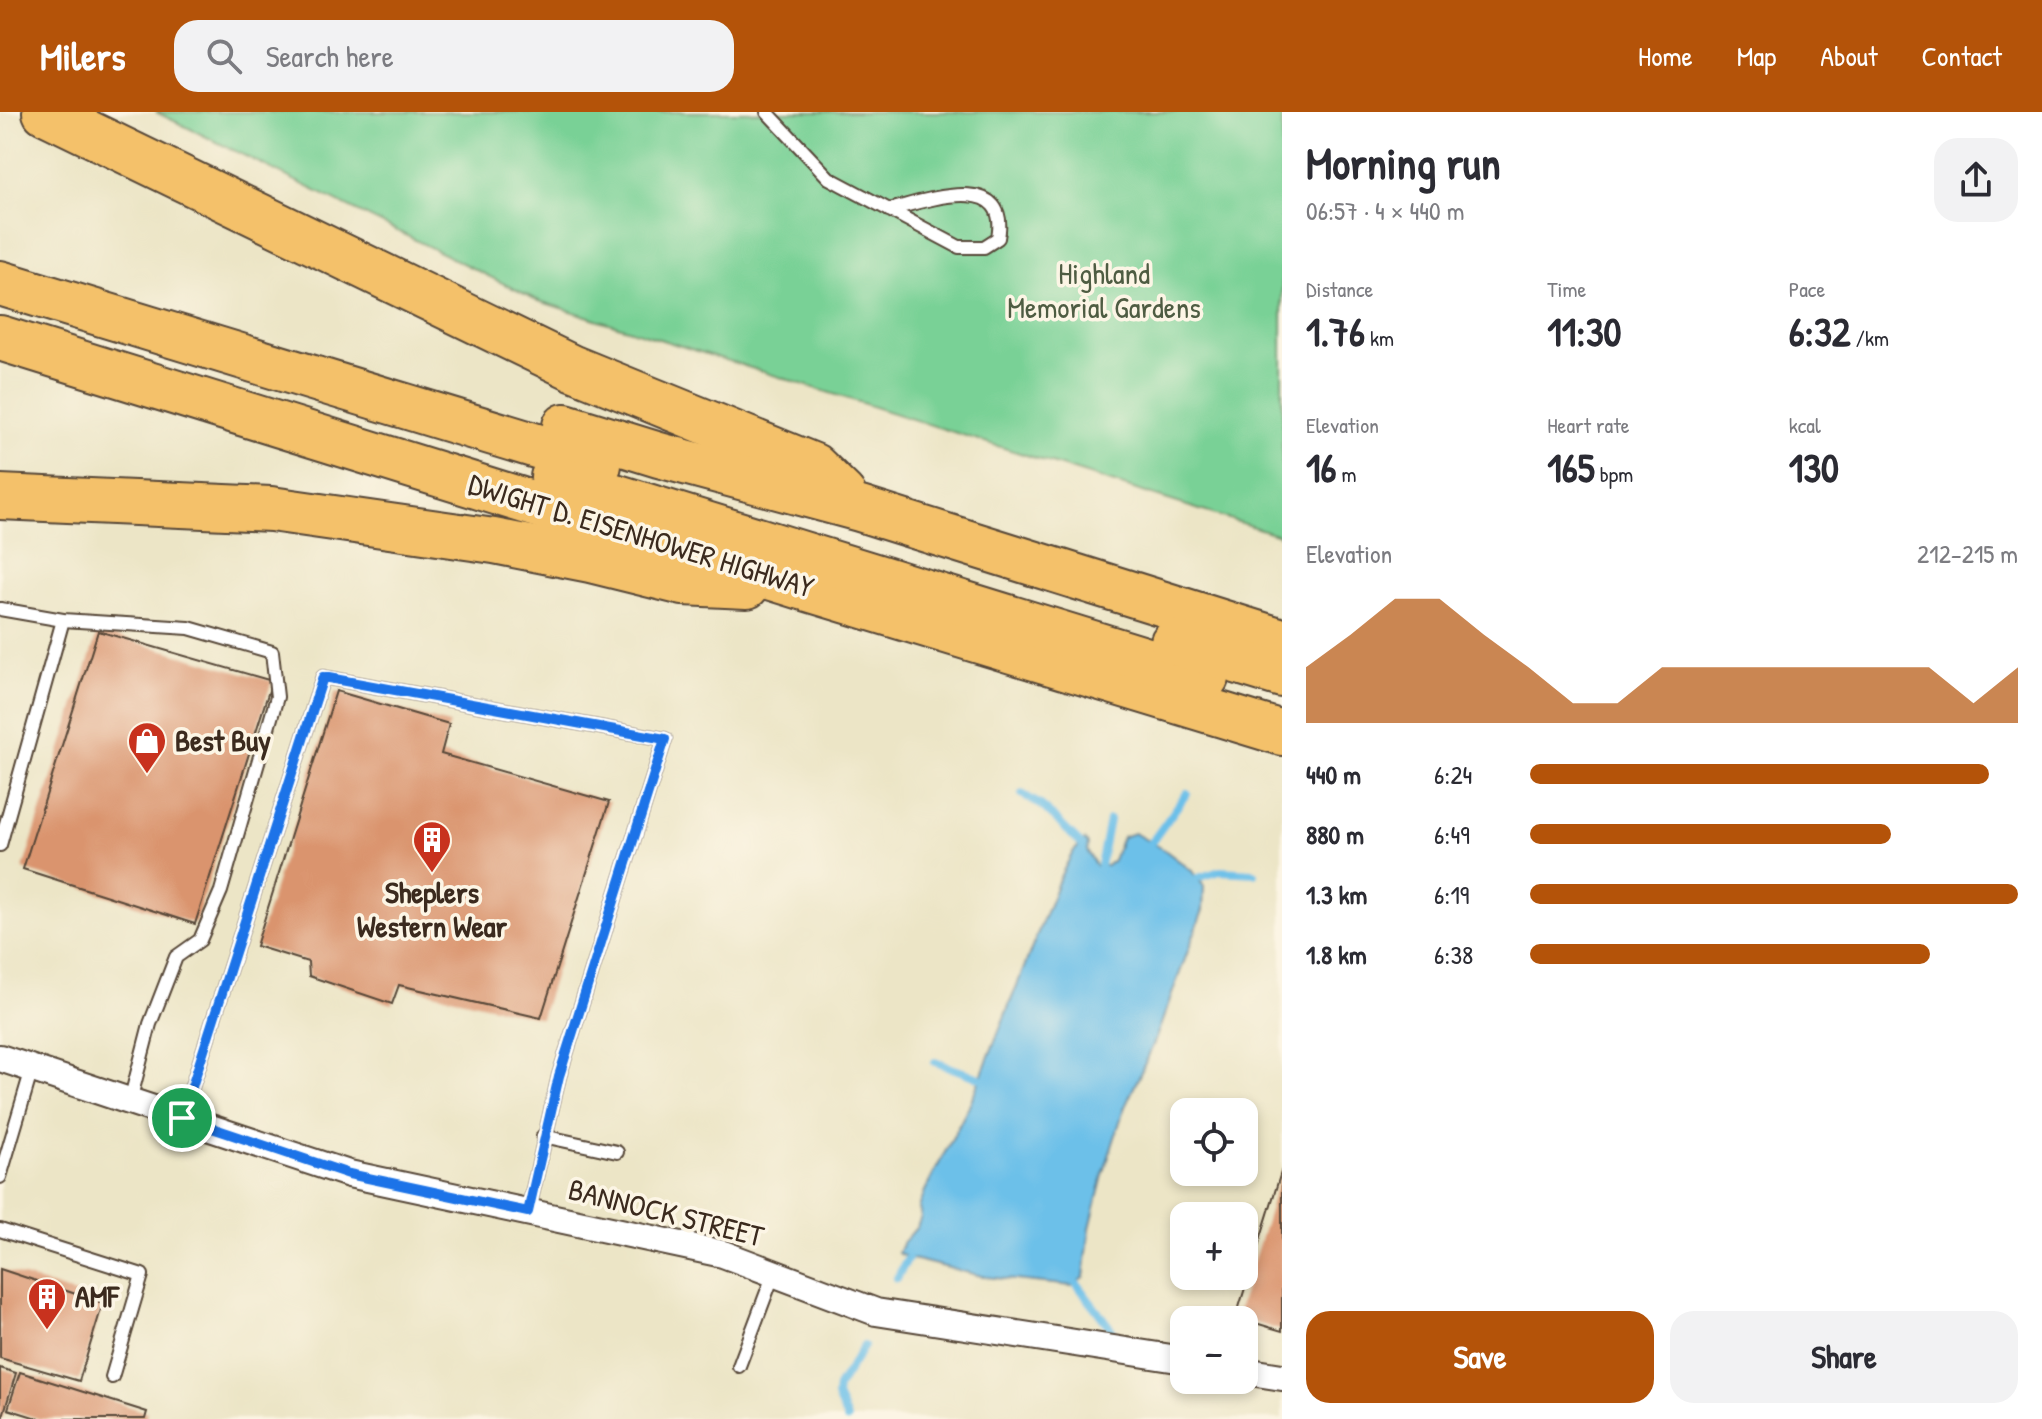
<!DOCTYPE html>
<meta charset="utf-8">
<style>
body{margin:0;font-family:"Patrick Hand",sans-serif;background:#f2f2f3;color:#2b2b33;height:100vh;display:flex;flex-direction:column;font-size:30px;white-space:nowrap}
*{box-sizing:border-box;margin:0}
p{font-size:26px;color:#7c7c81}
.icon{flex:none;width:44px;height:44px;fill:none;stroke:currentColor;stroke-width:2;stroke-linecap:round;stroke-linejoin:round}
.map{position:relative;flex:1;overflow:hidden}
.drawer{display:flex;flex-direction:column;background:#fff;width:760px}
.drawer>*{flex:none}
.fabs{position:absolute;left:1170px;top:986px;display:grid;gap:16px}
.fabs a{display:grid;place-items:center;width:88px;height:88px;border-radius:16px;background:#fff;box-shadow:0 4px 12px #0003;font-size:40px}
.pin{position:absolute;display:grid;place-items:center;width:68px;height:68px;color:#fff;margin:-34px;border:4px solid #fff;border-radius:50%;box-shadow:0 2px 8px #0007}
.round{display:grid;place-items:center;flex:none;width:84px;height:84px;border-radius:24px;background:#f2f2f3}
.headline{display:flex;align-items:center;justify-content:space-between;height:136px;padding:0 24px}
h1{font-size:44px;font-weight:700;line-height:60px}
.stats{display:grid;grid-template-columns:repeat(3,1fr);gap:12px;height:136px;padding:8px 24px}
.stats div{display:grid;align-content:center}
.stats b{font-size:40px;font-weight:700}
.stats small{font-size:22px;font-weight:400}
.stats p{font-size:22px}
.chart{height:224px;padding:16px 24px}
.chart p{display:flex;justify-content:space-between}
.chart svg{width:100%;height:144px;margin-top:8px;fill:#b45309;opacity:.7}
.button{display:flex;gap:16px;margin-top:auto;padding:16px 24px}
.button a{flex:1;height:92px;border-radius:24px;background:#b45309;color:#fff;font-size:32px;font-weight:700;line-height:92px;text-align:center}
.button a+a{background:#f2f2f3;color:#2b2b33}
ul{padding:0 24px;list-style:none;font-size:26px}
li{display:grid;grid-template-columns:128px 96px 1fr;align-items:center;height:60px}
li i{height:20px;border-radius:10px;background:#b45309}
header{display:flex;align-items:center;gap:48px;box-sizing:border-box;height:112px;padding:0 40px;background:#b45309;color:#fff}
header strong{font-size:38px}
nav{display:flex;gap:44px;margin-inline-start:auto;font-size:28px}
.search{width:560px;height:72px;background:#f2f2f3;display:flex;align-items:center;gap:20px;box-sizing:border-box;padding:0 28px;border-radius:24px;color:#7c7c81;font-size:30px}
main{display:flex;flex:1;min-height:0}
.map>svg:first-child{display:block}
</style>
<header>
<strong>Milers</strong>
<div class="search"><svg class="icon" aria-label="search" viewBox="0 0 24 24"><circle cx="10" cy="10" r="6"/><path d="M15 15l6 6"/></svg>Search here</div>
<nav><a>Home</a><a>Map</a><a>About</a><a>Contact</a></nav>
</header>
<main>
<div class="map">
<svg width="1282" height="1307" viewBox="0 0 1282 1307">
<rect width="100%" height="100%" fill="#fcf5e5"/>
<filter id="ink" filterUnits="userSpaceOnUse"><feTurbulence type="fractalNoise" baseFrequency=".0125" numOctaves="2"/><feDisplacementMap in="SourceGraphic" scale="16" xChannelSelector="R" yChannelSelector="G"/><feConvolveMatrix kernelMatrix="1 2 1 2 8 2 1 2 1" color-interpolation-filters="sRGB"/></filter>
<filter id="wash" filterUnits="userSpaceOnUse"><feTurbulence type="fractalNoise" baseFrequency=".006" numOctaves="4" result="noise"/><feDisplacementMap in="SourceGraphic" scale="32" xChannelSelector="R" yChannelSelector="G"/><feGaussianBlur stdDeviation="1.8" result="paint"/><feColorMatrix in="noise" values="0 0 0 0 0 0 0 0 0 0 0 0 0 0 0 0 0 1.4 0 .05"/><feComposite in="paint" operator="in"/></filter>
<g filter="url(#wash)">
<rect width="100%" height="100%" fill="#ece5c6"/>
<path fill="#79d196" stroke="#5a7e5a" stroke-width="2" d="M156,0H1282V424L539,189Z"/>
<path fill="#6cc0e9" stroke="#547584" stroke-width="2" d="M1134,721L1166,739L1191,758L1204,774L1203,798L1154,931L1124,997L1103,1063L1090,1116L1084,1165L1072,1174L986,1165L908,1146L898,1141L902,1132L917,1115L921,1105L919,1096L925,1079L970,992L1060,765L1073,740L1085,728L1088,732L1087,739L1096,754H1107L1113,748L1122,725Z"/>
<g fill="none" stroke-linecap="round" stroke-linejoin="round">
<g stroke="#6cc0e9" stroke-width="8">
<path d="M1022,682L1042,694L1081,732"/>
<path d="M1151,731L1187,681"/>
<path d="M1100,754L1109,708"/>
<path d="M1198,766L1220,759L1254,761"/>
<path d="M935,950L980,966"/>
<path d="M897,1166L908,1146"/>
<path d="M1076,1171L1112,1218"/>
<path d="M847,1307L837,1285L838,1275L864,1234"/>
</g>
</g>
<g id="blocks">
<g fill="#da946e">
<path d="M98,519L272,569L195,812L23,757Z"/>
<path d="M336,579L449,612L441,642L609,690L541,906L399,873L392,892L309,864L308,850L256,834Z"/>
<path d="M1282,1057V1219L1236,1205Z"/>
<path d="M0,1157L103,1191L79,1269L0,1246Z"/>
<path d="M0,1256L16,1261L2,1307H0Z"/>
<path d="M20,1260L147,1300L145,1307H40L8,1297Z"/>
</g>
</g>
</g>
<g filter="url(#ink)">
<use href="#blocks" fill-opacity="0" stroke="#564637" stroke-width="2"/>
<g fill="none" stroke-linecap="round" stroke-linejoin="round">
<defs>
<g id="lane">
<path d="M767,0L829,66L959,135H984L998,126C1011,58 924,89 889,98"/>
<path d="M0,497L63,508L189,516L272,540L277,585L221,779L200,828L176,845L150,912L130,989"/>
<path d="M0,733L63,508"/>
<path d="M182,1006L323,565L665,627L559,964L528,1100"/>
<path d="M543,1024L617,1040"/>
<path d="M0,1065L32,957"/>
<path d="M0,1118L142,1163L112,1265"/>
<path d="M739,1254L774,1161"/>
</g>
<g id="street">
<path d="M0,946L349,1062L723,1142L876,1200L1184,1248"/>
<path d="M1244,1259L1282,1265"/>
</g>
<g id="highway">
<path d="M45,0L573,256L814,354L843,382"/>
<path d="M0,171L599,353"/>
<path d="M0,226L805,476L1282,621"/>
<path d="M565,314L659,343L860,397L1282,529"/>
<path d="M553,365L1206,566"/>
<path d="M0,385L271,397L494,429L590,448L683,471L747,474"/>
<path d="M1173,530L1282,563"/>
</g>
</defs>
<use href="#lane" stroke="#564637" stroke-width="16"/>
<use href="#street" stroke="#564637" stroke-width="30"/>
<use href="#highway" stroke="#564637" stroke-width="48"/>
<use href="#lane" stroke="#fff" stroke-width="12"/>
<use href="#street" stroke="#fff" stroke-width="26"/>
<use href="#highway" stroke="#f4c16a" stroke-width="44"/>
</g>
</g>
<g fill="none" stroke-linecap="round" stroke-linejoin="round" filter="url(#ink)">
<defs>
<path id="route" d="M323,565L665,627L559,964L528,1100L349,1062L182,1006Z"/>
</defs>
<use href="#route" stroke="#fff" stroke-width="16"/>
<use href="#route" stroke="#1a73e8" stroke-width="10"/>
</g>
<defs>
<symbol id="shop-pin" viewBox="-11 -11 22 30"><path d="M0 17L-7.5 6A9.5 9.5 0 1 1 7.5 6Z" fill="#c8321e" stroke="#fcf5e5"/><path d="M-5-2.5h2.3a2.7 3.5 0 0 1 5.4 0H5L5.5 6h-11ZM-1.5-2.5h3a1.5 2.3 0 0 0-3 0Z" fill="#fff"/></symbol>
<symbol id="building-pin" viewBox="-11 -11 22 30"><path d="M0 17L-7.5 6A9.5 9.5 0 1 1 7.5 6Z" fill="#c8321e" stroke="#fcf5e5"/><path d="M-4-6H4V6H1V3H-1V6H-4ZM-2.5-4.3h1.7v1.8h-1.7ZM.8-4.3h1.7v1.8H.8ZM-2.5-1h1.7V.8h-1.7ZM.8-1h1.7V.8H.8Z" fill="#fff"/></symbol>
</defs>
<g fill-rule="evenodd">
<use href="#shop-pin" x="125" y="607" width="44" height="60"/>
<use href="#building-pin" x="410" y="706" width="44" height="60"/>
<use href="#building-pin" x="25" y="1163" width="44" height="60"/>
</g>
<g text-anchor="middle" stroke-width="7" stroke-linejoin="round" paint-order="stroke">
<g font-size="30" fill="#4e5c42" stroke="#fcf5e5">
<text x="1104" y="172">Highland<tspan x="1104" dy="34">Memorial Gardens</tspan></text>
</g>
<g font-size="30" fill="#3b2a1e" stroke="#fcf5e5">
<text transform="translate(641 424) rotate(17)" y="10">DWIGHT D. EISENHOWER HIGHWAY</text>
<text transform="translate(666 1101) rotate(14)" y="10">BANNOCK STREET</text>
</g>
<g font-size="30" font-weight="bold" fill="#3b2a1e" stroke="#fcf5e5" text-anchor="start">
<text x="175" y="639">Best Buy</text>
<text x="432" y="791" text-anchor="middle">Sheplers<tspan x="432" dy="34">Western Wear</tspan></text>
<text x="75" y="1195">AMF</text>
</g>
</g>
</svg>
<div class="fabs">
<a><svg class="icon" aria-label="locate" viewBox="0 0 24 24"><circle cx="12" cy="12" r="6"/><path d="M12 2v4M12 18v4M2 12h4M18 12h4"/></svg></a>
<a>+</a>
<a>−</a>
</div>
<div class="pin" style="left:182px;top:1006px;background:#1e9e55"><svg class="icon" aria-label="arrive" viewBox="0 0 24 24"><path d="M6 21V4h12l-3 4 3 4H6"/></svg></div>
</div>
<section class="drawer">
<div class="headline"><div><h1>Morning run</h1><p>06:57 · 4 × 440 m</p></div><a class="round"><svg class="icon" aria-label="share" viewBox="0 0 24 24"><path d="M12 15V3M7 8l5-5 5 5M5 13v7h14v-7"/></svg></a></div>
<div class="stats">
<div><p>Distance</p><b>1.76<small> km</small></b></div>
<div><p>Time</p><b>11:30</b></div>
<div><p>Pace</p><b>6:32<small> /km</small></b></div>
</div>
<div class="stats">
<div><p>Elevation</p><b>16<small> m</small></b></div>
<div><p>Heart rate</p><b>165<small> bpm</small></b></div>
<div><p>kcal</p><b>130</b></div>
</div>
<div class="chart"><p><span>Elevation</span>212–215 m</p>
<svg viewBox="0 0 160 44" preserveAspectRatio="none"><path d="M0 44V27L10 17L20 6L30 6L40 17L50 27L60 38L70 38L80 27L90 27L100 27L110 27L120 27L130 27L140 27L150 38L160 27V44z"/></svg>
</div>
<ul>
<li><b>440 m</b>6:24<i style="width:94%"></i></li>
<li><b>880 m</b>6:49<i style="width:74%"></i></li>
<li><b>1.3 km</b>6:19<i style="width:100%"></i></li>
<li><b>1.8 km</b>6:38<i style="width:82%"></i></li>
</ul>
<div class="button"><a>Save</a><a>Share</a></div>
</section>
</main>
